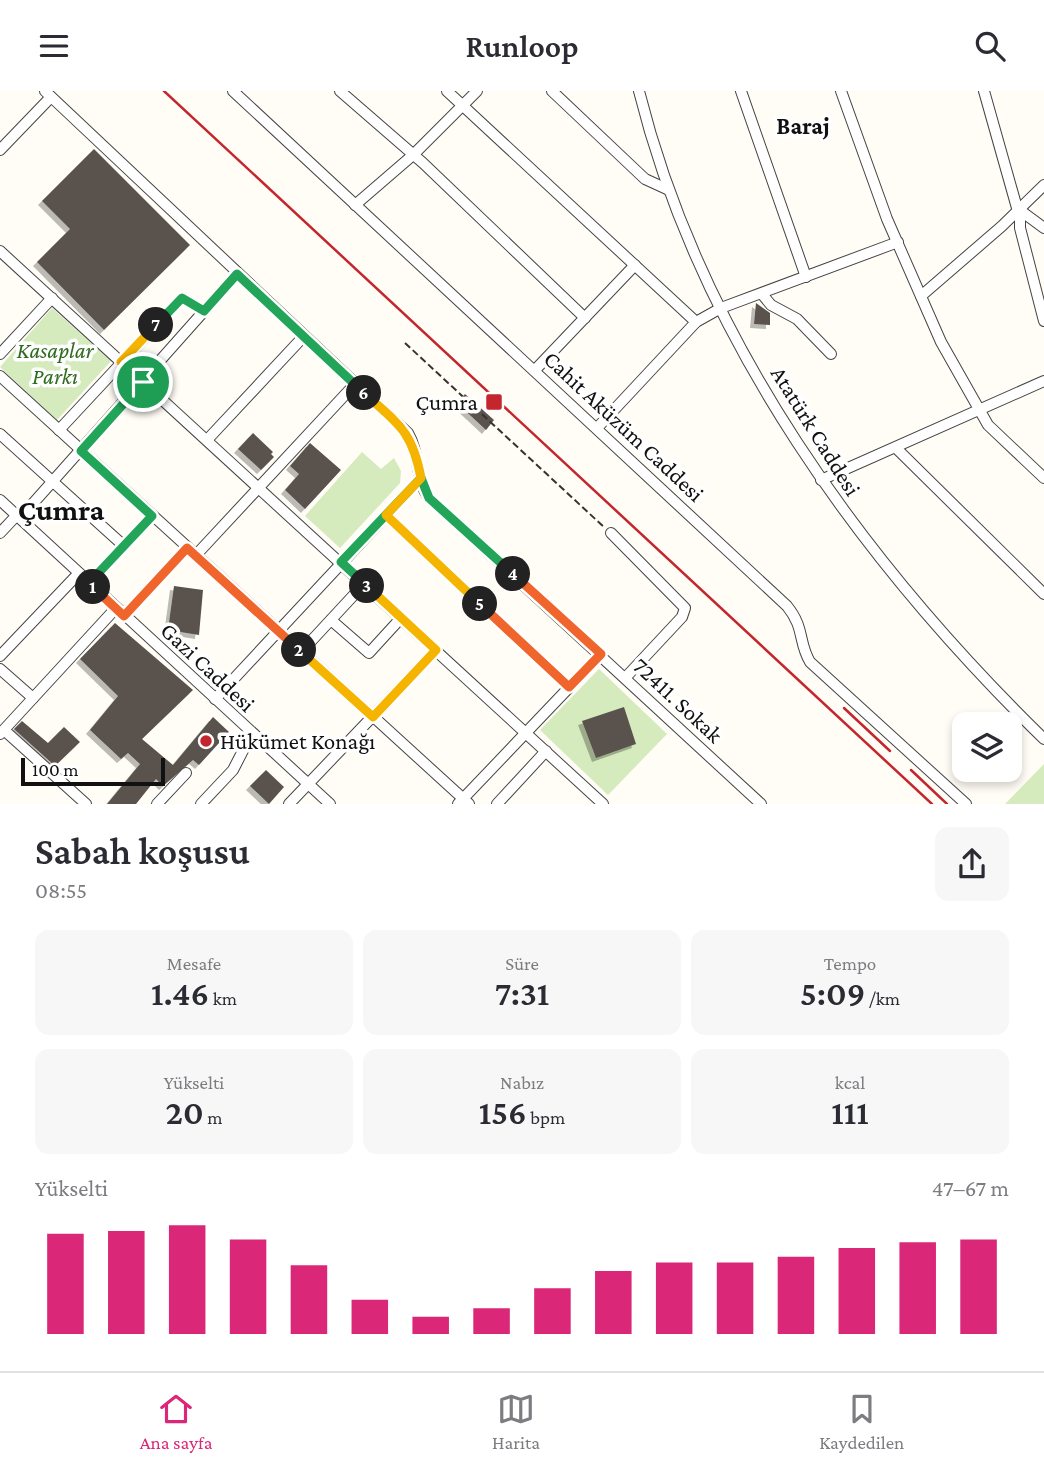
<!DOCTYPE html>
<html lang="tr">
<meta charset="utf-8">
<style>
body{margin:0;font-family:"Crimson Pro",serif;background:#f7f7f7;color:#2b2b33;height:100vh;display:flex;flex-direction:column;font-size:26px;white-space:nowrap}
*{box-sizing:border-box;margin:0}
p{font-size:23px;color:#7c7c81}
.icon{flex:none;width:38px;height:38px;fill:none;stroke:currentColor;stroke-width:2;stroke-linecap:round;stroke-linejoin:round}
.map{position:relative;height:713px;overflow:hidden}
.panel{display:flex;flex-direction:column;background:#fff;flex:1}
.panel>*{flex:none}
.controls{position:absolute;left:952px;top:621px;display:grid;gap:14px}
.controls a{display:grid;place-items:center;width:70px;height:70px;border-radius:14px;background:#fff;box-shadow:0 4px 10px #0003;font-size:35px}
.scale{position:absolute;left:21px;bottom:18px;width:144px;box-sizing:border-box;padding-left:7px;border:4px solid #111;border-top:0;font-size:19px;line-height:24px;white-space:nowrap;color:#111;-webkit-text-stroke:5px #fff;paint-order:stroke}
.pin{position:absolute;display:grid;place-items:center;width:60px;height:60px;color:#fff;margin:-30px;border:4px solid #fff;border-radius:50%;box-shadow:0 2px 7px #0007}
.km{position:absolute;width:35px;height:35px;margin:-18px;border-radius:50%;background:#222;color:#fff;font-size:19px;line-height:35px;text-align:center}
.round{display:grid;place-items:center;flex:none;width:74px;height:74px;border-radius:14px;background:#f7f7f7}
.summary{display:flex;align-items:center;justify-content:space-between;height:119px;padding:0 35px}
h1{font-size:38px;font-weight:600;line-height:52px}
.figures{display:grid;grid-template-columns:repeat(3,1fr);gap:10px;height:119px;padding:7px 35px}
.figures div{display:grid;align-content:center;border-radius:14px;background:#f7f7f7;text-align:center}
.figures b{font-size:35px;font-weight:600}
.figures small{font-size:19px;font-weight:400}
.figures p{font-size:19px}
.chart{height:196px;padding:14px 35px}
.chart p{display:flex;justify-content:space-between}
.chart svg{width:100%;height:126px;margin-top:7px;stroke:#db2777;stroke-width:6}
header{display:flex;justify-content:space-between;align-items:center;height:91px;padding:0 35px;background:#fff;font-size:32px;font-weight:600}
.menu{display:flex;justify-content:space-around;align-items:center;height:98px;border-top:2px solid #e1e1e2;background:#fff;font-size:19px;color:#7c7c81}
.menu a{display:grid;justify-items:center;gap:4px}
.menu .on{color:#db2777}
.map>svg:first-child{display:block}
</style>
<header><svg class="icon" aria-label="menu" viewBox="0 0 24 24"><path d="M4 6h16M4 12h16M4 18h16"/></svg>Runloop<svg class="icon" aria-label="search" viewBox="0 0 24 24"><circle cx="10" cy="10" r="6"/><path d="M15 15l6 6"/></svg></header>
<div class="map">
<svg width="1044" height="713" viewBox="0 0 1044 713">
<defs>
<filter id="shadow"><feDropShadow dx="-4" dy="4" stdDeviation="0" flood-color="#0004"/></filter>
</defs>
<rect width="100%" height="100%" fill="#fffdf5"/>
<g fill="#d5ebbd">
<path d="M52,217L111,270L57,329L0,276Z"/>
<path d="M362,361L381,378L394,367L401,380L400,392L340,457L305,425Z"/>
<path d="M599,578L667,643L608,704L540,639Z"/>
<path d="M1044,673V713H1005Z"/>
</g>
<g fill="#5a524d" filter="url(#shadow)">
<path d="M94,58L190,154L104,239L37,171L70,138L42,110Z"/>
<path d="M756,212L770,222V234L754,233Z"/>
<path d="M465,303L494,329L486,339L457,312Z"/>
<path d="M253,342L273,361L271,363L274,366L261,379L238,358Z"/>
<path d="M310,352L341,379L305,418L285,399L299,383L290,375Z"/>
<path d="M174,495L203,499L199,544L168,539Z"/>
<path d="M115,532L193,599L142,648L173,674L213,626L229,641L199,674L193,669L163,695L156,688L136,713H107L140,673L128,662L121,668L90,639L118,605L80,568Z"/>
<path d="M624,616L636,653L596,667L582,630Z"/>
<path d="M22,630L48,652L64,636L80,651L55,675L14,638Z"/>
<path d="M266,679L284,696L269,713L250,695Z"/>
</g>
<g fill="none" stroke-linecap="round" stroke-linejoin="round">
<defs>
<g id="minor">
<path d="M45,0L408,342C420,362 415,389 429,407L761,713"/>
<path d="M233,0L787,515C805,537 798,551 810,571L966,713"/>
<path d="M340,0L423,72L585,227"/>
<path d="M447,0L696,231"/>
<path d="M552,0L645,88L669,99"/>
<path d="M639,0C701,249 863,471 1044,648"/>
<path d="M741,0L806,186"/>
<path d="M841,0L887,128L941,251L988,334L1044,387"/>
<path d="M984,0L1017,117L1044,137"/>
<path d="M0,59L51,6"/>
<path d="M355,114L413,64L477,0"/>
<path d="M1020,119V137L1044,230"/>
<path d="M0,160L603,713"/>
<path d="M762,203L771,214L797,228L831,263"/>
<path d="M921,205L1002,135L1044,94"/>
<path d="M0,263L52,207"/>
<path d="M535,279L635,174"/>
<path d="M0,285L469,713"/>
<path d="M598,336L696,231L721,217L898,151"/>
<path d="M59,339L182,207L204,220"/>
<path d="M0,343L124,455"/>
<path d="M207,349L304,245"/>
<path d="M896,357L1044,503"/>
<path d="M821,389L1044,290"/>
<path d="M0,409L330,713"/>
<path d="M20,427L237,183"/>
<path d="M0,442L17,424"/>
<path d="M611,442L685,517L682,526L626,586"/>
<path d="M426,462L569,596"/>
<path d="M196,464L355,293"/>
<path d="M89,492L152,425"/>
<path d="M124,525L187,457"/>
<path d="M331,529L369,562L401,527"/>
<path d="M301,561L364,493"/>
<path d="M0,565L79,482"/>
<path d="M0,578L33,607"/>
<path d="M215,608L421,387"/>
<path d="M4,639L86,713"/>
<path d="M0,643L116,517"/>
<path d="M157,713L186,682"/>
<path d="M201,713L233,679L252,642"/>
<path d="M289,713L436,559"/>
<path d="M458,713L601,563"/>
<path d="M497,713L546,660"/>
</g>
</defs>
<use href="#minor" stroke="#444" stroke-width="12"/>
<g stroke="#333" stroke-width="2" stroke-dasharray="7 3.5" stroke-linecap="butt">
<path d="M405,252L605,437"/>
<path d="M394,432L418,454"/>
</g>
<use href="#minor" stroke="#fff" stroke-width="10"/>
<g stroke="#c4262e" stroke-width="2.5">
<path d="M164,0L932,713"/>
<path d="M844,617L890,660"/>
<path d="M911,679L947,713"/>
</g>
</g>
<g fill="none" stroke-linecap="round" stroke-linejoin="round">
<defs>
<path id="split-1" d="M93,496L89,492L152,425L81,360L143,291"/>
<path id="split-2" d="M93,496L124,525L187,457L299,559"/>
<path id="split-3" d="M299,559L373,626L436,559L367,495"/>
<path id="split-4" d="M367,495L341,471L421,387L429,407L513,483"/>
<path id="split-5" d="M480,513L569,596L601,563L513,483"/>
<path id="split-6" d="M364,302C398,333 412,339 421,387L386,424L480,513"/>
<path id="split-7" d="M156,234L182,207L204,220L237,183L364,302"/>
<path id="split-8" d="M143,291L121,271L156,234"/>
</defs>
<use href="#split-1" stroke="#fff" stroke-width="14"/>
<use href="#split-2" stroke="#fff" stroke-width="14"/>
<use href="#split-3" stroke="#fff" stroke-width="14"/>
<use href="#split-4" stroke="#fff" stroke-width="14"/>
<use href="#split-5" stroke="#fff" stroke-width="14"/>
<use href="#split-6" stroke="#fff" stroke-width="14"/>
<use href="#split-7" stroke="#fff" stroke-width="14"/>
<use href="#split-8" stroke="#fff" stroke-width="14"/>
<use href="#split-1" stroke="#22a559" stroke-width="9"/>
<use href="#split-2" stroke="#f0652b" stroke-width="9"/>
<use href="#split-3" stroke="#f5b400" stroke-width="9"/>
<use href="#split-4" stroke="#22a559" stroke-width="9"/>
<use href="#split-5" stroke="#f0652b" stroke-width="9"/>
<use href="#split-6" stroke="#f5b400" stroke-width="9"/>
<use href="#split-7" stroke="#22a559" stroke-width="9"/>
<use href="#split-8" stroke="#f5b400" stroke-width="9"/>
</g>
<g fill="#c4262e" stroke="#fff" stroke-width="2.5">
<rect x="485" y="302" width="18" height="18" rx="3.5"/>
<circle cx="206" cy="650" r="7"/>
</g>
<g text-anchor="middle" stroke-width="7" stroke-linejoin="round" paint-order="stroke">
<g font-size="23" font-style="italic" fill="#2f6b1f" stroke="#fff">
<text x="55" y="267">Kasaplar<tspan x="55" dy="26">Parkı</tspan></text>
</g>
<g font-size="23" fill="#111" stroke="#fff" text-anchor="end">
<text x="478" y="319">Çumra</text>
<text x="220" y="658" text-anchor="start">Hükümet Konağı</text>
</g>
<g font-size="23" fill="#111" stroke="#fff">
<text transform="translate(624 335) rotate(43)" y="8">Cahit Aküzüm Caddesi</text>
<text transform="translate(816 340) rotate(58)" y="8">Atatürk Caddesi</text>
<text transform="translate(208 576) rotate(43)" y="8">Gazi Caddesi</text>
<text transform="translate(678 609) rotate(43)" y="8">72411. Sokak</text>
</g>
<g font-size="24" font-weight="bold" fill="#111" stroke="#fff">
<text x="803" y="43">Baraj</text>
</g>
<g font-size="30" font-weight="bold" fill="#111" stroke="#fff">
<text x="61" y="429">Çumra</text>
</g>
</g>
</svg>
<div class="controls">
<a><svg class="icon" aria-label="layers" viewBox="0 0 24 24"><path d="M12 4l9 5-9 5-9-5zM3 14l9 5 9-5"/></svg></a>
</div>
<div class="scale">100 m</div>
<div class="pin" style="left:143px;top:291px;background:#1e9e55"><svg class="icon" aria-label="arrive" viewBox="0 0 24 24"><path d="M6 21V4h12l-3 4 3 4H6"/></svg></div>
<b class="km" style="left:93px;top:496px">1</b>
<b class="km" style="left:299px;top:559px">2</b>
<b class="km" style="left:367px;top:495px">3</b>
<b class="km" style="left:513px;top:483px">4</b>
<b class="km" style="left:480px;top:513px">5</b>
<b class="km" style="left:364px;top:302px">6</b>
<b class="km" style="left:156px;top:234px">7</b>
</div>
<section class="panel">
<div class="summary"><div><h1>Sabah koşusu</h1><p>08:55</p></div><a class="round"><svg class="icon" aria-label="share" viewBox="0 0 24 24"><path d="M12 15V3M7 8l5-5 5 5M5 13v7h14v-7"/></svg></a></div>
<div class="figures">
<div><p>Mesafe</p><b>1.46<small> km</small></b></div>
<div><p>Süre</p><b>7:31</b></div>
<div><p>Tempo</p><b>5:09<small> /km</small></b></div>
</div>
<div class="figures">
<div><p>Yükselti</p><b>20<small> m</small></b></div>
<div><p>Nabız</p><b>156<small> bpm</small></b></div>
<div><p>kcal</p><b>111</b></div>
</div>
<div class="chart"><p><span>Yükselti</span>47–67 m</p>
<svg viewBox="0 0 160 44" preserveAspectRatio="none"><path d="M5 44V9M15 44V8M25 44V6M35 44V11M45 44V20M55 44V32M65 44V38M75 44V35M85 44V28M95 44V22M105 44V19M115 44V19M125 44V17M135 44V14M145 44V12M155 44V11"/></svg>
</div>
</section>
<nav class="menu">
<a class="on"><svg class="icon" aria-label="home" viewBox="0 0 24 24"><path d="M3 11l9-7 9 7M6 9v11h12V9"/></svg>Ana sayfa</a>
<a><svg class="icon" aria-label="map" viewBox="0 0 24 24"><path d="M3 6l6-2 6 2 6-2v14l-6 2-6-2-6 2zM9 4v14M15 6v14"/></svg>Harita</a>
<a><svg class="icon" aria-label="saved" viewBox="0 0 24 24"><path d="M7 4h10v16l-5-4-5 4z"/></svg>Kaydedilen</a>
</nav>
